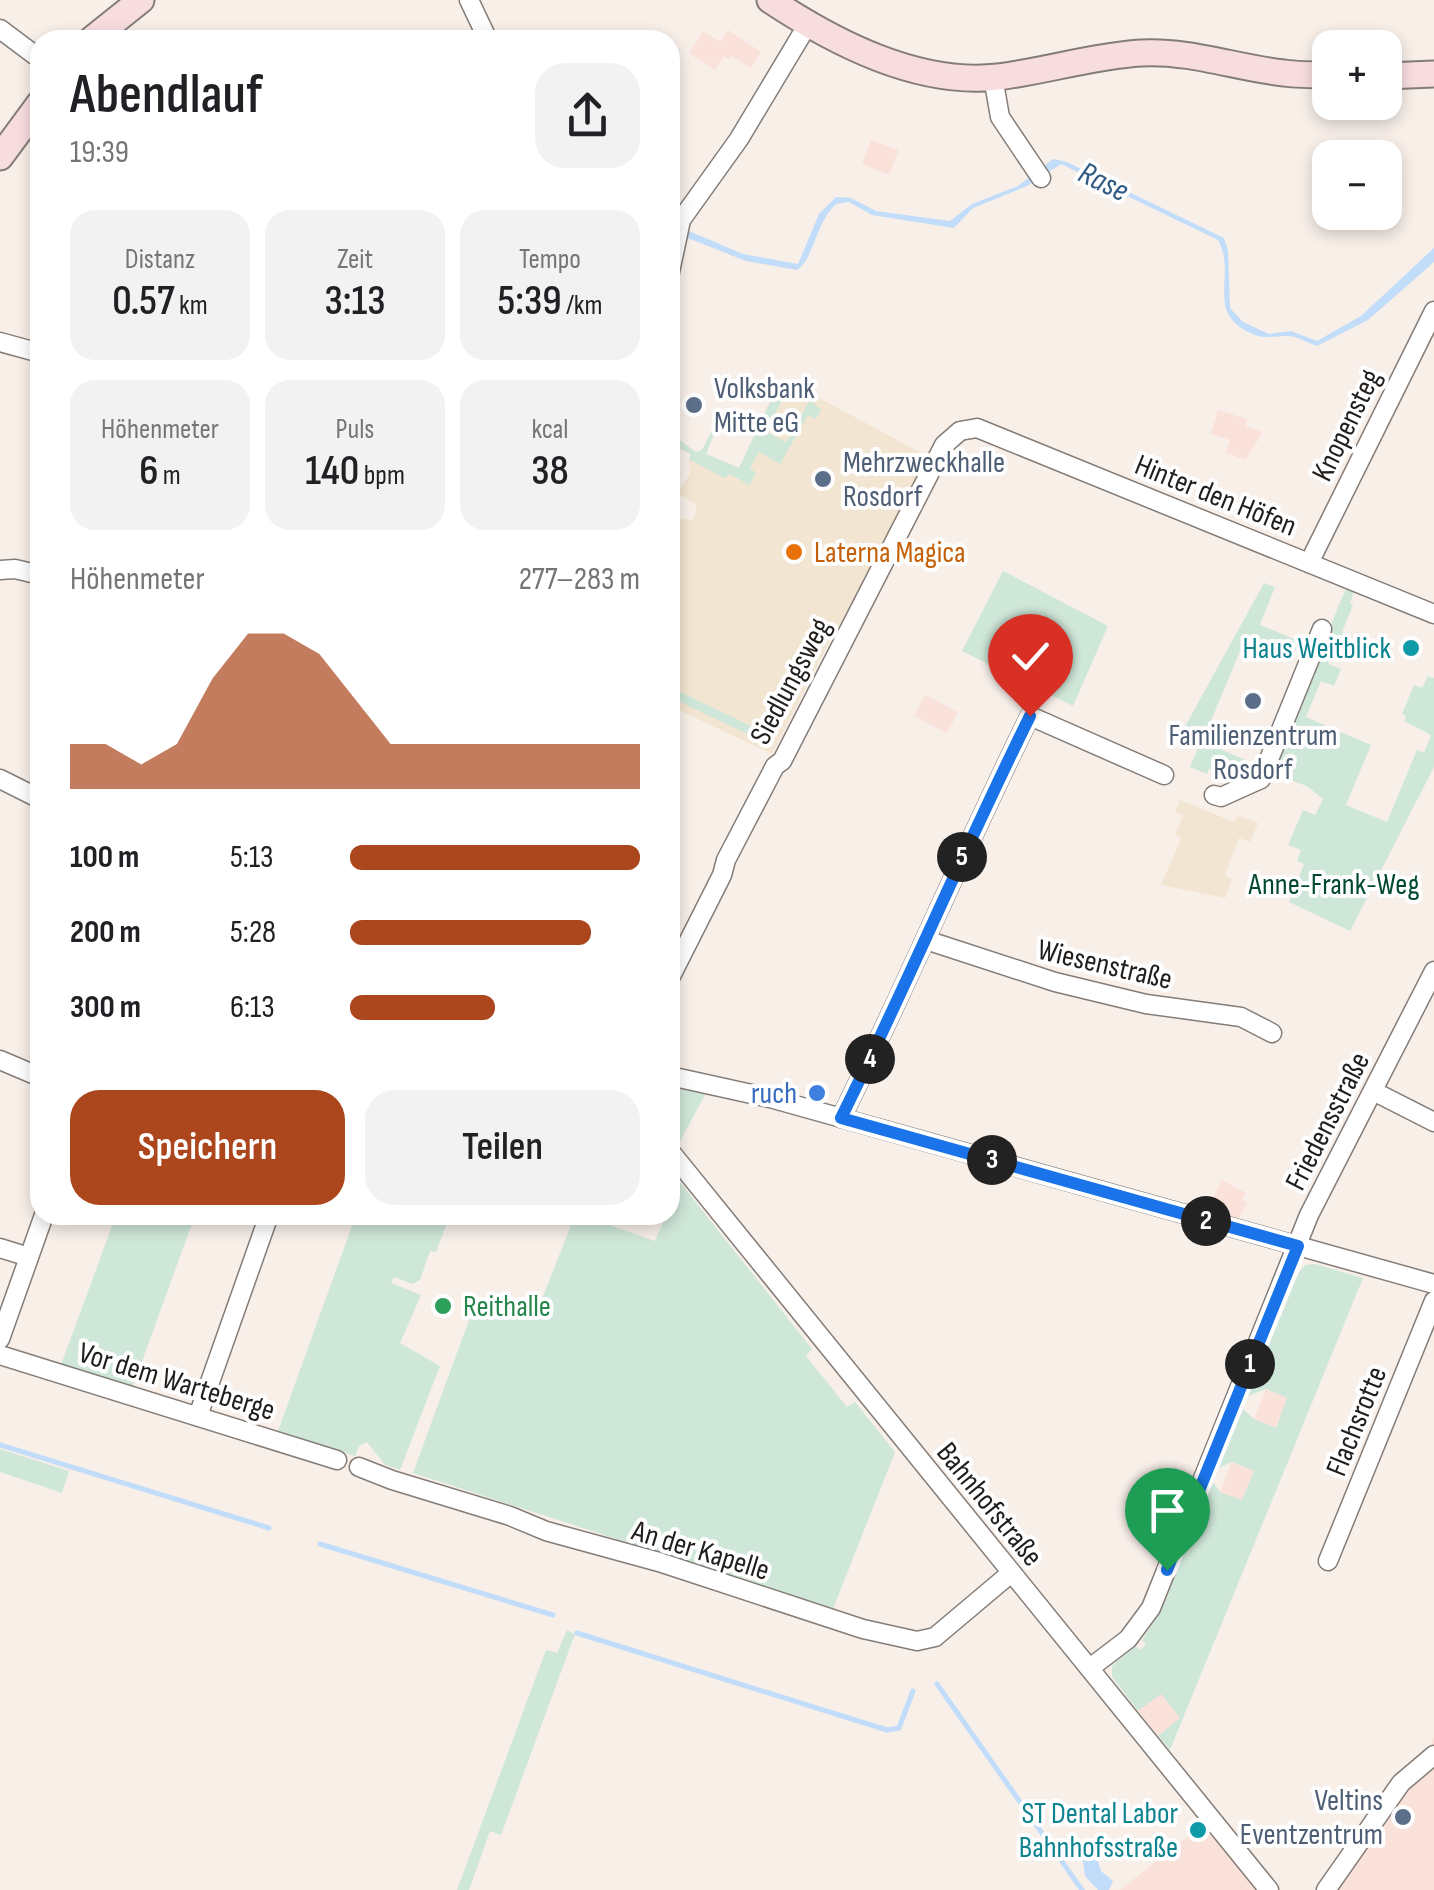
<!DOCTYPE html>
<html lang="de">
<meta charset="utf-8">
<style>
body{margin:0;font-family:"Sofia Sans Condensed",sans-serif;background:#f2f2f2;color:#202124;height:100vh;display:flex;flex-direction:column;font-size:38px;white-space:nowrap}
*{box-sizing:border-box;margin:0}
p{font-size:32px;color:#757577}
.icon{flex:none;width:55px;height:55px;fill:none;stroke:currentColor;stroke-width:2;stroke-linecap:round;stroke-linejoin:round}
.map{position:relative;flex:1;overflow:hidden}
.details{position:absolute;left:30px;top:30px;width:650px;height:1195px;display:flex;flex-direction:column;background:#fff;border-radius:30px;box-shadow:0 5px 15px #0003}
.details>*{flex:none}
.buttons{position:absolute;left:1312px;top:30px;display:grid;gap:20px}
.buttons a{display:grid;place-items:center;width:90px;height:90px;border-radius:20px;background:#fff;box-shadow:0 5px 15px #0003;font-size:50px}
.pin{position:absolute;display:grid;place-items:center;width:85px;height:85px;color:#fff;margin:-102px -42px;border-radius:50% 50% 50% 0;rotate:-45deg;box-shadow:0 0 10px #0007}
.pin .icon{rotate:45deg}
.km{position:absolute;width:50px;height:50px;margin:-25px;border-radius:50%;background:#222;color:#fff;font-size:28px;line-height:50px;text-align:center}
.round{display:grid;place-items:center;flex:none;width:105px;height:105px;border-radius:30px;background:#f2f2f2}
.overview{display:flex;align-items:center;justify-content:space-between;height:170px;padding:0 40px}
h1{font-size:55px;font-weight:600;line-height:75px}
.stats{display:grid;grid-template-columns:repeat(3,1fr);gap:15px;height:170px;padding:10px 40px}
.stats div{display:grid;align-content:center;border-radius:25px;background:#f2f2f2;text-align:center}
.stats b{font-size:42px;font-weight:600}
.stats small{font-size:28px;font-weight:400}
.stats p{font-size:28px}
.chart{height:280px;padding:20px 40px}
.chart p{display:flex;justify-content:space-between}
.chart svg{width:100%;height:180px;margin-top:10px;fill:#ac461c;opacity:.7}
.action{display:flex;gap:20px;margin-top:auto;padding:20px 40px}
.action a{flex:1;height:115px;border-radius:30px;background:#ac461c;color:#fff;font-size:40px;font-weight:600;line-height:115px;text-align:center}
.action a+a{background:#f2f2f2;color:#202124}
ul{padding:0 40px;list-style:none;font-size:32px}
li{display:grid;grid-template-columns:160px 120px 1fr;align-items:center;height:75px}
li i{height:25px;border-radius:12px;background:#ac461c}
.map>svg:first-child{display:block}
</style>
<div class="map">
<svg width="1434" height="1890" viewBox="0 0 1434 1890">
<rect width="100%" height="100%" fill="#f8efe9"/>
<g fill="#fae1d9">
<path d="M728,30L761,52L751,68L732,56L729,59L724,56L715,70L689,53L703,31L720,42Z"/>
<path d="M871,140L899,150L889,175L862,164Z"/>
<path d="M1218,410L1247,419L1245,426L1263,432L1245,460L1226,453L1230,440L1211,434Z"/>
<path d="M925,695L958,712L947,733L914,716Z"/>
<path d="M1222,1180L1246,1193L1242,1200L1247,1203L1238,1220L1208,1208Z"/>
<path d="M1266,1389L1288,1398L1275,1428L1254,1419Z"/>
<path d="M1232,1462L1254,1471L1242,1501L1220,1492Z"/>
<path d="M1161,1693L1181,1718L1158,1736L1138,1711Z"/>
<path d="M1434,1737V1890H1324L1390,1787L1429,1747Z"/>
<path d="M1205,1823L1259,1890H1120Z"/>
</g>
<g fill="#f2e5d1">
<path d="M784,379L929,457L844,626L838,625L772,754L670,706V534L678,518L692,520L696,512V504L677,493L690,474L689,459L703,452L739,468L773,394Z"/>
<path d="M1180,800L1234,822L1238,815L1258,823L1250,842L1239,838L1225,875L1232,879L1225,898L1161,885L1181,838L1175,835L1183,816L1175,812Z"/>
</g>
<g fill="#cfe7d9">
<path d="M775,392L784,397L765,431L786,442L810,400L821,410L816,419L808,415L780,464L759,452L750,468L756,473L749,485L730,474L724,478L689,459L691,454L670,444V438H677L696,452L702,450L711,432L714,434L706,454L739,468Z"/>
<path d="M1003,571L1108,626L1073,706L962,651Z"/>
<path d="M1264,583L1275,587L1260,625L1299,641L1290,663L1243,644L1208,728L1223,735L1218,748L1250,762L1247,770L1209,769L1207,774L1190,767L1201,741L1182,732Z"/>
<path d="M1346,588L1354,592L1350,603L1353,605L1342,632L1351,637L1348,643L1339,639L1328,664L1341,669L1334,686L1321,681L1306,717L1371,745L1346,805L1387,822L1417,750L1424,753L1431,735L1404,721L1406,716L1402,714L1414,685L1422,688L1428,676L1434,678V767L1350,931L1289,902L1304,864L1297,861L1301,850L1288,845L1303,810L1315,815L1323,799L1307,786L1269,773Z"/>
<path d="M670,687L774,737L770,745L670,697Z"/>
<path d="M670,1085L706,1093L679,1143L670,1132Z"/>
<path d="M679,1181L812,1349L806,1356L847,1407L855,1402L895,1452L833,1609L413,1473L477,1298L534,1319L575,1215H604V1223L655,1241L666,1215H670V1204Z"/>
<path d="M116,1215H195L132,1389L61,1365Z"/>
<path d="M356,1215H450L436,1252L430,1251L420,1280L412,1284L394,1277L391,1283L421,1295L400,1343L440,1366L400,1470L385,1465L367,1442L359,1446L355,1456L278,1431Z"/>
<path d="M1315,1264L1363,1278L1170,1750L1158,1736L1180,1718L1161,1694L1138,1711L1112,1677V1666L1135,1645L1140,1650L1146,1645L1142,1640L1160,1612L1213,1482L1220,1492L1242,1500L1254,1471L1232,1462L1218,1468L1243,1409L1254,1419L1276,1428L1287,1398L1266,1389L1248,1396L1298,1274L1305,1265Z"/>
<path d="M0,1449L69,1471L62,1493L0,1472Z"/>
<path d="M567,1630L575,1634L501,1835L490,1831L469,1890H457L546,1650L557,1653Z"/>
</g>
<g fill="#c1ddfa">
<path d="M1053,159L1067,162L1224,238L1228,251L1230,308L1243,322L1269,334L1291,331L1317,341L1361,316L1434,248V262L1368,320L1317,346C1310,344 1302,339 1295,337C1282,334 1268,340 1255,335C1202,314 1238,276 1218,240L1061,164L1027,186L973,208L954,228L872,215L849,202L836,204C815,224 814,259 797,270L746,261L670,231V223L743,254L798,264L819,214L836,197L851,198L876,211L950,221L972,204L1018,186Z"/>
<path d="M1095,1851L1101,1871L1113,1881L1109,1890H1098L1085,1876L1082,1854Z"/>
</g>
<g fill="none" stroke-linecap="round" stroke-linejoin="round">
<g stroke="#c1ddfa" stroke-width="5">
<path d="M0,1445L269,1528"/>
<path d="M320,1544L553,1615"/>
<path d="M577,1633L887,1730L899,1728L913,1691"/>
<path d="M937,1684L1082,1890"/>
</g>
<defs>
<g id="street">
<path d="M469,0L488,40"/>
<path d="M0,29L40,59"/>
<path d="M993,77L1000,117L1041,178"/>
<path d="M670,272L681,220L739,139L808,24"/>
<path d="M0,342L40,353"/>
<path d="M1309,563L1434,311"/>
<path d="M0,570L15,569L40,575"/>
<path d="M0,779L40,799"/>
<path d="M1214,795L1221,797L1261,779L1322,629"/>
<path d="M926,940L1055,982L1146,1004L1241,1017L1272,1033"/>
<path d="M670,978L722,875L726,860L775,766L782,761L944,445L960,431L977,428L1434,614"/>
<path d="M0,1060L40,1077"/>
<path d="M670,1076L770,1098L1434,1284"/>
<path d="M1373,1091L1434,1122"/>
<path d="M841,1118C907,985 964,849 1030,716L1164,775"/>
<path d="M670,1151L1269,1890"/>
<path d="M0,1248L29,1257"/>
<path d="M0,1339L44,1215"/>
<path d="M0,1355L337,1460"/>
<path d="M198,1416L269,1215"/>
<path d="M359,1467L392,1480L510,1516L546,1531L659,1562L863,1629L917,1641L935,1637L1011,1573"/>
<path d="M1328,1561L1434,1301"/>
<path d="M1090,1668L1128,1639L1151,1608L1309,1215L1434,971"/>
<path d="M1326,1890L1401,1783L1434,1755"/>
</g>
<g id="secondary">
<path d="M770,0C835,43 918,86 998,77C1045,71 1093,56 1141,53C1189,50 1237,68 1284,73C1299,75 1315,75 1330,75"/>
<path d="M91,40L141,0"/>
<path d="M1385,76L1434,74"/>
<path d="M0,157L40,103"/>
</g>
</defs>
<use href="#street" stroke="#847c77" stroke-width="21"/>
<use href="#secondary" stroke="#847c77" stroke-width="29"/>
<use href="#street" stroke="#fff" stroke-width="18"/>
<use href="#secondary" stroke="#f8dddf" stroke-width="25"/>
</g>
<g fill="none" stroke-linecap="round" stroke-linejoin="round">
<defs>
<path id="route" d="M1030,716C964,849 907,985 841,1118L1298,1246L1167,1570"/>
</defs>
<use href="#route" stroke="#fff" stroke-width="20"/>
<use href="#route" stroke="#1a73e8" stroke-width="12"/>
</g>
<g fill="#5c6f8a" stroke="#fefefe" stroke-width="4">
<circle cx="694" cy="405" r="10"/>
<circle cx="823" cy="479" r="10"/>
<circle cx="1253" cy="701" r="10"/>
<circle cx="1403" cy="1817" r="10"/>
</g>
<circle fill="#e8710a" stroke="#fefefe" stroke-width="4" cx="794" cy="552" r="10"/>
<g fill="#0f9aa8" stroke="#fefefe" stroke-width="4">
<circle cx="1411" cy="648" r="10"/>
<circle cx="1198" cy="1830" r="10"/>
</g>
<circle fill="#3f7fe0" stroke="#fefefe" stroke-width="4" cx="817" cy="1093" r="10"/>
<circle fill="#2e9e5b" stroke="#fefefe" stroke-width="4" cx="443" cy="1306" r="10"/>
<g text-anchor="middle" stroke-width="8" stroke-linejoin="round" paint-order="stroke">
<g font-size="30" fill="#4e5e75" stroke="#fefefe" text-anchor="start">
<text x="714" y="398">Volksbank<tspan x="714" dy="34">Mitte eG</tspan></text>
<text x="843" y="472">Mehrzweckhalle<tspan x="843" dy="34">Rosdorf</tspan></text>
<text x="1253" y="745" text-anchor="middle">Familienzentrum<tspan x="1253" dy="34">Rosdorf</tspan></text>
<text x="1383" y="1810" text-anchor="end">Veltins<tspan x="1383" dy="34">Eventzentrum</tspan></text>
</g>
<g font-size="30" fill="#201d1b" stroke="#fefefe">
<text transform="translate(1346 425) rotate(-64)" y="10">Knopensteg</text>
<text transform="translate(1216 495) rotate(22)" y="10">Hinter den Höfen</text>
<text transform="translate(790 681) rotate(-62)" y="10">Siedlungsweg</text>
<text transform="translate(1105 964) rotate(13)" y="10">Wiesenstraße</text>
<text transform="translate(1327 1121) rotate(-63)" y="10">Friedensstraße</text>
<text transform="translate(177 1381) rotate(17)" y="10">Vor dem Warteberge</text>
<text transform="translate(1356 1421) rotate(-68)" y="10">Flachsrotte</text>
<text transform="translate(990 1504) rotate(51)" y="10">Bahnhofstraße</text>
<text transform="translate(701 1550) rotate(17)" y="10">An der Kapelle</text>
</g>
<g font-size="30" fill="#c56008" stroke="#fefefe" text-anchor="start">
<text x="814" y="562">Laterna Magica</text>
</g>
<g font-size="30" fill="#0d838f" stroke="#fefefe" text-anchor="end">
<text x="1391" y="658">Haus Weitblick</text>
<text x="1178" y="1823">ST Dental Labor<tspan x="1178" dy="34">Bahnhofsstraße</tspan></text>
</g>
<g font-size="30" fill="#00492e" stroke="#fefefe">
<text x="1334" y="894">Anne-Frank-Weg</text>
</g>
<g font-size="30" fill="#366cbe" stroke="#fefefe" text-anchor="end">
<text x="797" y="1103">ruch</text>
</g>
<g font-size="30" fill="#27864d" stroke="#fefefe" text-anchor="start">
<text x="463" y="1316">Reithalle</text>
</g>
<g font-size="32" font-style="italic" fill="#315a82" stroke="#fefefe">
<text transform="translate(1104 181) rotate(26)" y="11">Rase</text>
</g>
</g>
</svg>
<div class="buttons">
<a>+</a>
<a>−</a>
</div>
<div class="pin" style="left:1167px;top:1570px;background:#1e9e55"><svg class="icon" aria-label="arrive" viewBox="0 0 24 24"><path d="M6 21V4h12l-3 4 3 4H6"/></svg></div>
<div class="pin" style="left:1030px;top:716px;background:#d93025"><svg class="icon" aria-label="check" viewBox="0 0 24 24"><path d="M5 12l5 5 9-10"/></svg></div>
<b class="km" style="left:1250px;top:1364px">1</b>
<b class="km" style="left:1206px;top:1221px">2</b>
<b class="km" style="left:992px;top:1160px">3</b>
<b class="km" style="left:870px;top:1059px">4</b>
<b class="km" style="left:962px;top:857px">5</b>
<section class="details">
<div class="overview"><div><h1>Abendlauf</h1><p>19:39</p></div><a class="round"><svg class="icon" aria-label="share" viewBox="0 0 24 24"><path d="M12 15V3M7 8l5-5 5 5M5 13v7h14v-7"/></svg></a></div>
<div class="stats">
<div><p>Distanz</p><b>0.57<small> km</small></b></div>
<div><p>Zeit</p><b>3:13</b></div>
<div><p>Tempo</p><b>5:39<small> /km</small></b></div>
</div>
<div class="stats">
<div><p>Höhenmeter</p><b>6<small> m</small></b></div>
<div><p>Puls</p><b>140<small> bpm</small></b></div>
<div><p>kcal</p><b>38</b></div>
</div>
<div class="chart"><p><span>Höhenmeter</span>277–283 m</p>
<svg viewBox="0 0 160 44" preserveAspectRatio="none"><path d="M0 44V33L10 33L20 38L30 33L40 17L50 6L60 6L70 11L80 22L90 33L100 33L110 33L120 33L130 33L140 33L150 33L160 33V44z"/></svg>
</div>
<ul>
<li><b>100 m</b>5:13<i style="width:100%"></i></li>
<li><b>200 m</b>5:28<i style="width:83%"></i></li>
<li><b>300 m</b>6:13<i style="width:50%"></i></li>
</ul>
<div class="action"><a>Speichern</a><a>Teilen</a></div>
</section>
</div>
